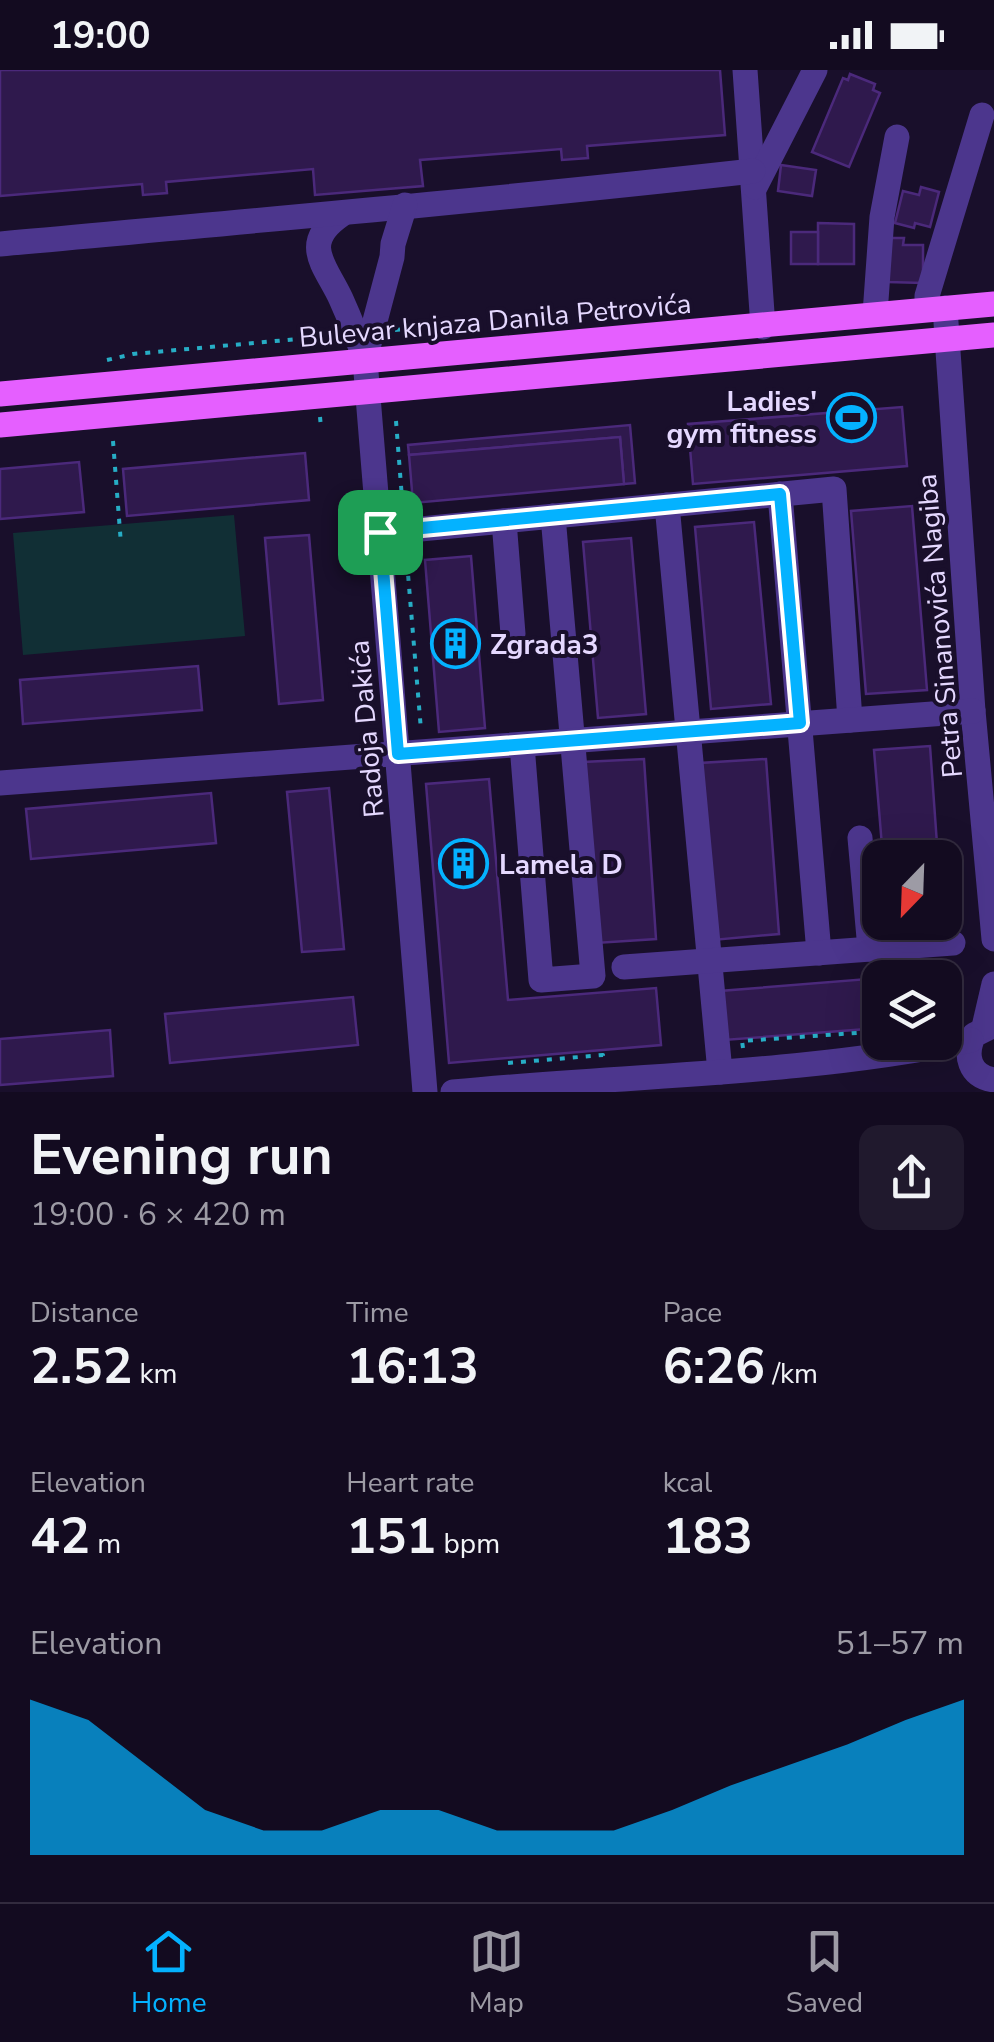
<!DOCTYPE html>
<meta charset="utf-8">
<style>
body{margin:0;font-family:"Nunito Sans",sans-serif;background:#20192d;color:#f1f3f6;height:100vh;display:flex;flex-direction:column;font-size:38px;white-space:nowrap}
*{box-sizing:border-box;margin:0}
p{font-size:32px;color:#9d9ba5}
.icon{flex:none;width:55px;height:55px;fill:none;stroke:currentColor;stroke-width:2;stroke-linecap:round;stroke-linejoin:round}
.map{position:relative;height:1022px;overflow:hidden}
.drawer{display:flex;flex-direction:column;background:#130b20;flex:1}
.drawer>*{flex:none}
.needle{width:65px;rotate:203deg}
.tools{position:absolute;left:862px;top:770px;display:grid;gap:20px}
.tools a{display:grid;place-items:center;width:100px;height:100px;border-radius:20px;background:#130b20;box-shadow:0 10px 40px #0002,0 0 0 2px #322b3e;font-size:50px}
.pin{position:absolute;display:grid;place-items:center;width:85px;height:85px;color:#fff;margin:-42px;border-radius:20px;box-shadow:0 5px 15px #0006}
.round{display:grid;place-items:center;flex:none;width:105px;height:105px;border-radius:20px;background:#20192d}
.summary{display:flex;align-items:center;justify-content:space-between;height:170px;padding:0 30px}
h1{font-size:55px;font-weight:700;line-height:75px}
.metrics{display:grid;grid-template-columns:repeat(3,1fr);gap:15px;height:170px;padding:10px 30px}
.metrics div{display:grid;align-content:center}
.metrics b{font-size:50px;font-weight:700}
.metrics small{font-size:28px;font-weight:400}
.metrics p{font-size:28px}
.chart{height:280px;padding:20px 30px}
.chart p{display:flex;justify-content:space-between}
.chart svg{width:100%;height:180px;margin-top:10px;fill:#04b2ff;opacity:.7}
.status{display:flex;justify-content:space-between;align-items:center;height:70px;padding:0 50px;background:#130b20;direction:ltr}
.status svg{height:28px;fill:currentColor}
.dock{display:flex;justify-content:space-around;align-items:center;height:140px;border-top:2px solid #322b3e;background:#130b20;font-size:28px;color:#9d9ba5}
.dock a{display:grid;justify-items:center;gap:5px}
.dock .selected{color:#04b2ff}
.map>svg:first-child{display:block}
</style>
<div class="status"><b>19:00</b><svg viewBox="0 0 49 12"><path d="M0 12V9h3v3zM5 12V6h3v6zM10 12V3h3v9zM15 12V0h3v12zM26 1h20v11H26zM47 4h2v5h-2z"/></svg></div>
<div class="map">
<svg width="994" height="1022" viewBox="0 0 994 1022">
<rect width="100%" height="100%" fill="#190f2b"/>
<path fill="#112f35" d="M234,445L245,566L23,585L13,463Z"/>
<g fill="#2f194d" stroke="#4b297b" stroke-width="2.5">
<path d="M0,0H720L725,65L587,76L588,88L562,90L561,79L420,90L423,116L315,125L313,99L166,112L167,123L143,125L142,114L0,126Z"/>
<path d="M850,4L875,14L873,20L880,23L849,97L812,82L843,8L848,10Z"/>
<path d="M781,95L816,100L812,126L778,121Z"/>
<path d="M921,117L939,122L930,157L915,153L914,158L895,153L903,121L919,125Z"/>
<path d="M818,153L854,154V194H818Z"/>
<rect x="791" y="162" width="27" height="32"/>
<path d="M888,168H904L903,175H923V213L888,212Z"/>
<path d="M902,337L907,396L693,414L688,354Z"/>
<path d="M630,355L635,413L624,414L620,367L409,385L408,375Z"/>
<path d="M620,367L624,414L413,433L409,385Z"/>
<path d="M305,383L309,430L127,446L123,399Z"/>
<path d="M79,392L84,442L0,449V399Z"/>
<path d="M912,436L927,620L866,624L851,441Z"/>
<path d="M754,452L771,634L711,639L695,457Z"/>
<path d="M309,465L323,630L279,634L265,468Z"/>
<path d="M631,468L646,644L598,648L583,472Z"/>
<path d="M471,486L485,658L439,662L425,490Z"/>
<path d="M198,596L202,640L23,654L20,610Z"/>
<path d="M930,676L938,788H883L874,680Z"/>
<path d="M644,689L656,869L596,873L583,692Z"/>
<path d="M766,689L779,864L713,870L700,693Z"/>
<path d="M489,709L508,930L656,918L661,975L449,993L426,714Z"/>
<path d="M329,718L344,879L302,882L287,722Z"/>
<path d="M211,723L216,773L31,789L26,739Z"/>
<path d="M888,852H944V855L889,859Z"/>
<path d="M880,908V958L724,970L720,921Z"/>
<path d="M353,927L358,975L170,993L165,944Z"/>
<path d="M110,960L113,1006L0,1015V969Z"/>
</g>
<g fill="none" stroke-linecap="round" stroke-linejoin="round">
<g stroke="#27adc5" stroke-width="4" stroke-dasharray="5 8" stroke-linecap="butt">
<path d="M395,260L420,258V264"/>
<path d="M107,290L133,284L331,266"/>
<path d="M320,347L321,357"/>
<path d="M396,351L403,441"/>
<path d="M113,371L121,474"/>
<path d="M406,480L421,660"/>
<path d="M934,894L936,908"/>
<path d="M743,978L742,971L870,962"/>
<path d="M508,993L603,985V989"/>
</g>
<g stroke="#4c368d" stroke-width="25">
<path d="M745,0L763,257"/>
<path d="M755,117L815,0"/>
<path d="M341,145C299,174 326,196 341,229C350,249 358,269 365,290L425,1022"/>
<path d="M0,174C251,151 502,129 753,101"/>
<path d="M945,238L973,641L994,869"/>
<path d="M927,239V226L982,45"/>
<path d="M875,244L882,147L897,67"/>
<path d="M366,285L392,187L393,174L405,135"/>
<path d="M780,424L819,883"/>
<path d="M667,435L720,1002"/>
<path d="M504,451L513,564"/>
<path d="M379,463L834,419L850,650"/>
<path d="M522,675L541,910L593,906L553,446"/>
<path d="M0,713L973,641"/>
<path d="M860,768L870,879"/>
<path d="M624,897L953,873"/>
<path d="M994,955L974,965C964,985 969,1006 994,1010"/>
<path d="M984,957L994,914"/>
<path d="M453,1022C625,1005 801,1005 971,970"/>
</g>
<g stroke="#e55fff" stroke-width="25">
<path d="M0,324L994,234"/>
<path d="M0,355L994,265"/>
</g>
</g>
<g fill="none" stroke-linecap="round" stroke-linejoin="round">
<defs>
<path id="route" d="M780,424L800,653L398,684L380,462Z"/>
</defs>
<use href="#route" stroke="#fff" stroke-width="20"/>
<use href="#route" stroke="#04b2ff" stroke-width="12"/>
</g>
<defs>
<symbol id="stadium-ring" viewBox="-11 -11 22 22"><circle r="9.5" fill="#190f2b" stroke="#04b2ff" stroke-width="1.5"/><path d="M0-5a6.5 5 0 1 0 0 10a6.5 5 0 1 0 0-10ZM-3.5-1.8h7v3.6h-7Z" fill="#04b2ff"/></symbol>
<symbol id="building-ring" viewBox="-11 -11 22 22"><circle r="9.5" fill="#190f2b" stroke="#04b2ff" stroke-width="1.5"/><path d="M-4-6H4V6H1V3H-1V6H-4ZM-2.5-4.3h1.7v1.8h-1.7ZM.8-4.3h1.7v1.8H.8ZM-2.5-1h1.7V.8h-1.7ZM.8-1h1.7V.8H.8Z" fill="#04b2ff"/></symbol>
</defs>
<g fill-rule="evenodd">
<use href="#stadium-ring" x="824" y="320" width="55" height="55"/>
<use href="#building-ring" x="428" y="546" width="55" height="55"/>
<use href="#building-ring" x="436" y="766" width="55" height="55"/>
</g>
<g text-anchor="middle" stroke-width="8" stroke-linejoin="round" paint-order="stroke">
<g font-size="28" fill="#e5d8ff" stroke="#190f2b">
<text transform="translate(495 250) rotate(-5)" y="10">Bulevar knjaza Danila Petrovića</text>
<text transform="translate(939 556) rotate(-95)" y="10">Petra Sinanovića Nagiba</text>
<text transform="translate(366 659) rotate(-95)" y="10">Radoja Dakića</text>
</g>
<g font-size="28" font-weight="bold" fill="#e5d8ff" stroke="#190f2b" text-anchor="start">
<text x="817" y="341" text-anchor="end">Ladies'<tspan x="817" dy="32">gym fitness</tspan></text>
<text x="490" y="584">Zgrada3</text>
<text x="499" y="804">Lamela D</text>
</g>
</g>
</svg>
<div class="tools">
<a><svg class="needle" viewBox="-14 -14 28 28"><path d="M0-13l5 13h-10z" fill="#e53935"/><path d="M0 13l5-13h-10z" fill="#9d9ba5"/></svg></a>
<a><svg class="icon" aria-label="layers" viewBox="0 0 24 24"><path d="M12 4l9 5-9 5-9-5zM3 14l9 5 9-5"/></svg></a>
</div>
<div class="pin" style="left:380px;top:462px;background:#1e9e55"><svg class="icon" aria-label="arrive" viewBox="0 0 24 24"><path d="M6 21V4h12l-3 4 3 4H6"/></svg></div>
</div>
<section class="drawer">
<div class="summary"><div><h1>Evening run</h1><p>19:00 · 6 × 420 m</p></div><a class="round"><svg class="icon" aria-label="share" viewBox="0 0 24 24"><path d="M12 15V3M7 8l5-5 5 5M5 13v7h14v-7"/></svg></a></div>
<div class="metrics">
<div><p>Distance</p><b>2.52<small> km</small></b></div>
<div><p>Time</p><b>16:13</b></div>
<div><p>Pace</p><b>6:26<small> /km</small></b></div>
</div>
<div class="metrics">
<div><p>Elevation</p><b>42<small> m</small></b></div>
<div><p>Heart rate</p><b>151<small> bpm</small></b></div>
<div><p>kcal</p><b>183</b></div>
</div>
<div class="chart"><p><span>Elevation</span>51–57 m</p>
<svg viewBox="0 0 160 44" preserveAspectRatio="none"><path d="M0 44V6L10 11L20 22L30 33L40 38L50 38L60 33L70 33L80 38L90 38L100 38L110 33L120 27L130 22L140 17L150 11L160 6V44z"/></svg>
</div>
</section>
<nav class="dock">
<a class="selected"><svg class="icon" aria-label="home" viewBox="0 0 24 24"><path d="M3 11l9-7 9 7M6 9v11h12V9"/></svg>Home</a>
<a><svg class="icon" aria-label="map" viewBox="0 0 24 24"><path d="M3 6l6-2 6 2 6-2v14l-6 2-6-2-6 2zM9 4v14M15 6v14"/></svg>Map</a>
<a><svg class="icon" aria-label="saved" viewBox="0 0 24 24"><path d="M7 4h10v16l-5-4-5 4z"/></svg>Saved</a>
</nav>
